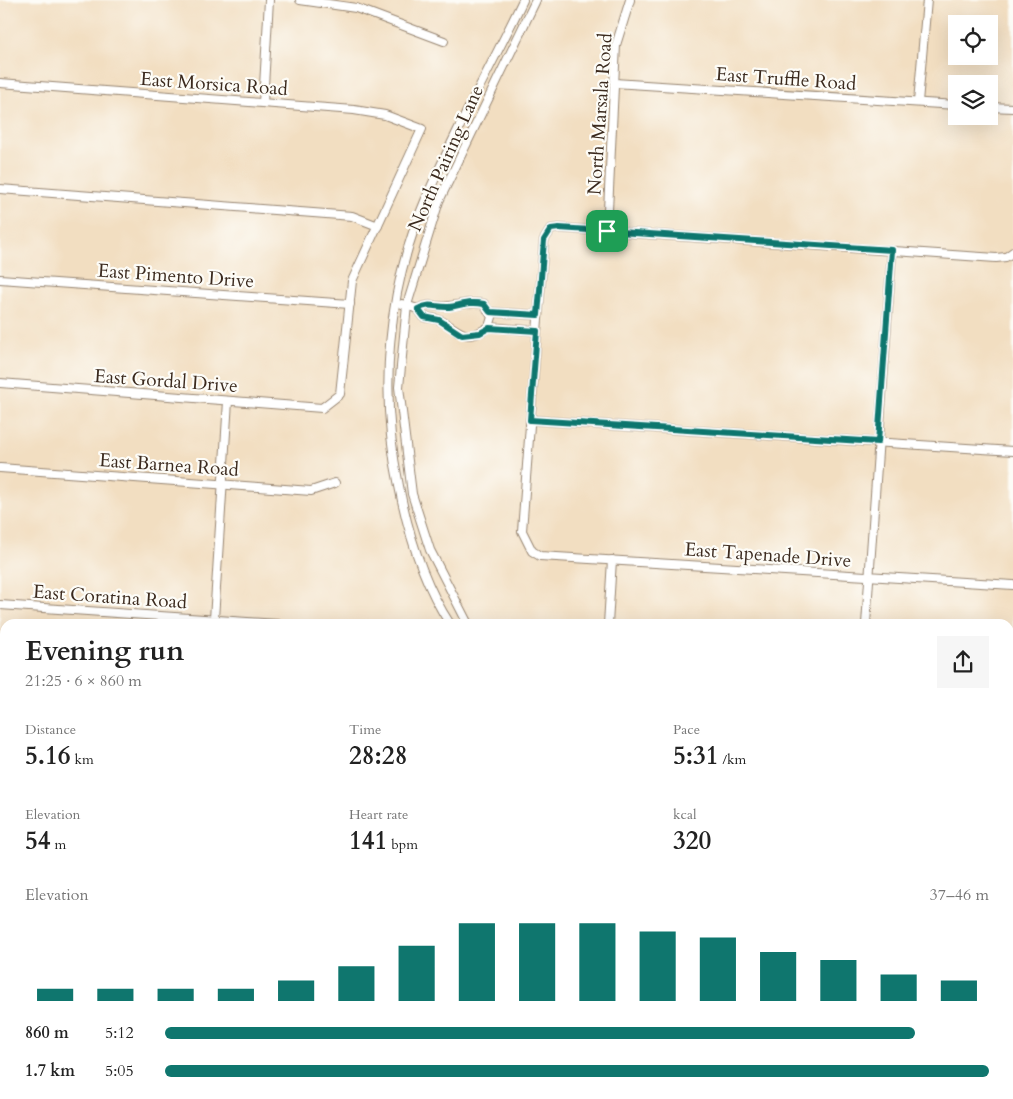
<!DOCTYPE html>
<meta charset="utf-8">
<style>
body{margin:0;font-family:Cardo,serif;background:#f6f6f6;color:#222;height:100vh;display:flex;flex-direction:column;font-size:19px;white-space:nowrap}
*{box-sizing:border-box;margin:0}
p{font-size:16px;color:#767676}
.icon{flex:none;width:28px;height:28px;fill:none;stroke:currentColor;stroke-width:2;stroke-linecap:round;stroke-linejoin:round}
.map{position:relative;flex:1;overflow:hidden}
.drawer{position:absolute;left:0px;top:619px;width:1014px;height:481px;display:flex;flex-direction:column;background:#fff;border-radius:15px 15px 0 0;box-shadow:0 5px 20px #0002}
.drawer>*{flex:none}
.controls{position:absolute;left:948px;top:15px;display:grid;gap:10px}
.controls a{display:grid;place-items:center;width:50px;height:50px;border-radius:0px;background:#fff;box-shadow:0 5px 20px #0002;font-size:25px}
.pin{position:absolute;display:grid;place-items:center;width:42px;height:42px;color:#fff;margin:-21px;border-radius:10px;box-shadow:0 2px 8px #0006}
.round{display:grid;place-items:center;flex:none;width:52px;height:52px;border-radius:0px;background:#f6f6f6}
.summary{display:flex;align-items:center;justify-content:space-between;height:85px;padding:0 25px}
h1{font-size:28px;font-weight:800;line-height:38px}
.stats{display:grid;grid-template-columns:repeat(3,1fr);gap:8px;height:85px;padding:5px 25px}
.stats div{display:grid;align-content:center}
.stats b{font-size:25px;font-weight:800}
.stats small{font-size:14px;font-weight:400}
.stats p{font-size:14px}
.chart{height:140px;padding:10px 25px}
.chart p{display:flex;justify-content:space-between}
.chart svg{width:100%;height:90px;margin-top:5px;stroke:#0f766e;stroke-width:6}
ul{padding:0 25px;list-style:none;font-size:16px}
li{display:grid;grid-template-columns:80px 60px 1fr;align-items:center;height:38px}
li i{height:12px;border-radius:6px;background:#0f766e}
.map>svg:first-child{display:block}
</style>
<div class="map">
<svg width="1013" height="1099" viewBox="0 0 1013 1099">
<rect width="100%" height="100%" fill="#fdfcf7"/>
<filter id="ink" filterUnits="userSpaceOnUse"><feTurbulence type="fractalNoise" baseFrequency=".02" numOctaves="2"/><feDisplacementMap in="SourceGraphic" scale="10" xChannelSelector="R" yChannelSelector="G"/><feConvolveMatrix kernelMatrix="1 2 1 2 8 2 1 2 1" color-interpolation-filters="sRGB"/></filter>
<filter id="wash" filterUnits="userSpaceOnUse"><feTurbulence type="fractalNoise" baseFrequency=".0096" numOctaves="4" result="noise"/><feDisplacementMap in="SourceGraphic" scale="20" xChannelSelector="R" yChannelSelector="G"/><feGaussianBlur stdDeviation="1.12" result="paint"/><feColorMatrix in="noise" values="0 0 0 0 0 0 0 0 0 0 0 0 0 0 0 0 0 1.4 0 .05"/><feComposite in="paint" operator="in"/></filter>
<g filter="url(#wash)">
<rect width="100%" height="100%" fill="#f2dec1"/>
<path fill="#86bcf5" stroke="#60738a" d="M608,1095H668L666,1099H611Z"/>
</g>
<g filter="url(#ink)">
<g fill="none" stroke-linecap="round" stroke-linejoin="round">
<defs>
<g id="minor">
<path d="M300,0L356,8L444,41"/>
<path d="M0,83L354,110L385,115L422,129L352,281L340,394L322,408L0,383"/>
<path d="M614,83L956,105"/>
<path d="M918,102L927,0"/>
<path d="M263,103L269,0"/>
<path d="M989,107L1013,108"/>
<path d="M0,189L352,216L378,226"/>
<path d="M607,231L616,45L630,0"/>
<path d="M1013,252L1006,257L996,258L559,228L551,229L544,240L522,531L532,551L540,556L1013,585"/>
<path d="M0,279L350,304"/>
<path d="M402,304L418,309L424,317C429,318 435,318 439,320C461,330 463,344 489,327L492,317L484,304C470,301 462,305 449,306C437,308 429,302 418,309"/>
<path d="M489,312L538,315"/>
<path d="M489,327L537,331"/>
<path d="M530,420L1013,451"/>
<path d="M0,468L311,491L335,483"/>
<path d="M0,605L278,624"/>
<path d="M214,619L228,401"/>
<path d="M450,624C424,584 408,533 399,486C379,392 387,290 425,201C454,132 491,67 523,0"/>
<path d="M468,624L430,550L412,494L399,387L407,305L439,201L536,0"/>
<path d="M608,624L612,560"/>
<path d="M866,624L892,251"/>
<path d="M1009,724H1013"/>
<path d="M0,738H5"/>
<path d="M1009,862H1013"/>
<path d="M0,950H5"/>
<path d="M0,1084L5,1085"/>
<path d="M221,1095V1099"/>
<path d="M535,1095L540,1099"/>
<path d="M806,1095L809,1099"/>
<path d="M829,1095L832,1099"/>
<path d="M971,1095L977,1099"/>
<path d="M131,1099V1095"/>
<path d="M234,1099L235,1095"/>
</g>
</defs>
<use href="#minor" stroke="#968470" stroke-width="10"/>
<use href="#minor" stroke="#fff" stroke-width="8"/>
</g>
</g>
<g fill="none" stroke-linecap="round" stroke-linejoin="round" filter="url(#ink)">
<defs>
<path id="route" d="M559,228L892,250L878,442L530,420L537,331L489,328L480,333L462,335L439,320L424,317L418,309C429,302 437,308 449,307C462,305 470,301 484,304L490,312L538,315L544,240L551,229Z"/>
</defs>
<use href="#route" stroke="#fff" stroke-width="10"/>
<use href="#route" stroke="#0f766e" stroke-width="6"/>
</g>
<g text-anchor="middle" stroke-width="4.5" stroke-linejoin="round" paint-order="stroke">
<g font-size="19" fill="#3b2a1e" stroke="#fdfcf7">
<text transform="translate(786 78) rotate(4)" y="7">East Truffle Road</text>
<text transform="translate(214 83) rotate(4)" y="7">East Morsica Road</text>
<text transform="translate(599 114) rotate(-86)" y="7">North Marsala Road</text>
<text transform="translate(445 158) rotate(-66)" y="7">North Pairing Lane</text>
<text transform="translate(176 275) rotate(4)" y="7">East Pimento Drive</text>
<text transform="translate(166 380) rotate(4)" y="7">East Gordal Drive</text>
<text transform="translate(169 464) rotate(4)" y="7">East Barnea Road</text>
<text transform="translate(768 554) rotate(4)" y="7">East Tapenade Drive</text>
<text transform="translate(110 596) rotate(4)" y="7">East Coratina Road</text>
</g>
</g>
</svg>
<div class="controls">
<a><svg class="icon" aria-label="locate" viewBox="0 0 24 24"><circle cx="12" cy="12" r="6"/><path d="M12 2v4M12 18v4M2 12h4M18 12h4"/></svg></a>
<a><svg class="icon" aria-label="layers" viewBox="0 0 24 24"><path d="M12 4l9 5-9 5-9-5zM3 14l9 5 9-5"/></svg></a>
</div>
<div class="pin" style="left:607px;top:231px;background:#1e9e55"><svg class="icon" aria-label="arrive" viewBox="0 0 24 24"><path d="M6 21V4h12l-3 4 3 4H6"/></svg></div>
<section class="drawer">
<div class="summary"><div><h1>Evening run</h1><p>21:25 · 6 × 860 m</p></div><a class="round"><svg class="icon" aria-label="share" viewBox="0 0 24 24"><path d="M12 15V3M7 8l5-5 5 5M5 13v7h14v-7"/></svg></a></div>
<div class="stats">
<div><p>Distance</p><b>5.16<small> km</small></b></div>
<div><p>Time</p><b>28:28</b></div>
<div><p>Pace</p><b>5:31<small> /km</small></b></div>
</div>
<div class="stats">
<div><p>Elevation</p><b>54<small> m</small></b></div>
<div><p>Heart rate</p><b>141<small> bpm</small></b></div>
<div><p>kcal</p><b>320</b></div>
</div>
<div class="chart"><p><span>Elevation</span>37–46 m</p>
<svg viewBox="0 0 160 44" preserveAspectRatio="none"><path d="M5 44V38M15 44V38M25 44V38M35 44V38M45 44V34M55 44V27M65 44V17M75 44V6M85 44V6M95 44V6M105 44V10M115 44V13M125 44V20M135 44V24M145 44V31M155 44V34"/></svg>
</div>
<ul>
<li><b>860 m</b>5:12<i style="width:91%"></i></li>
<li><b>1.7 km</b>5:05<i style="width:100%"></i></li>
</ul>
</section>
</div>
